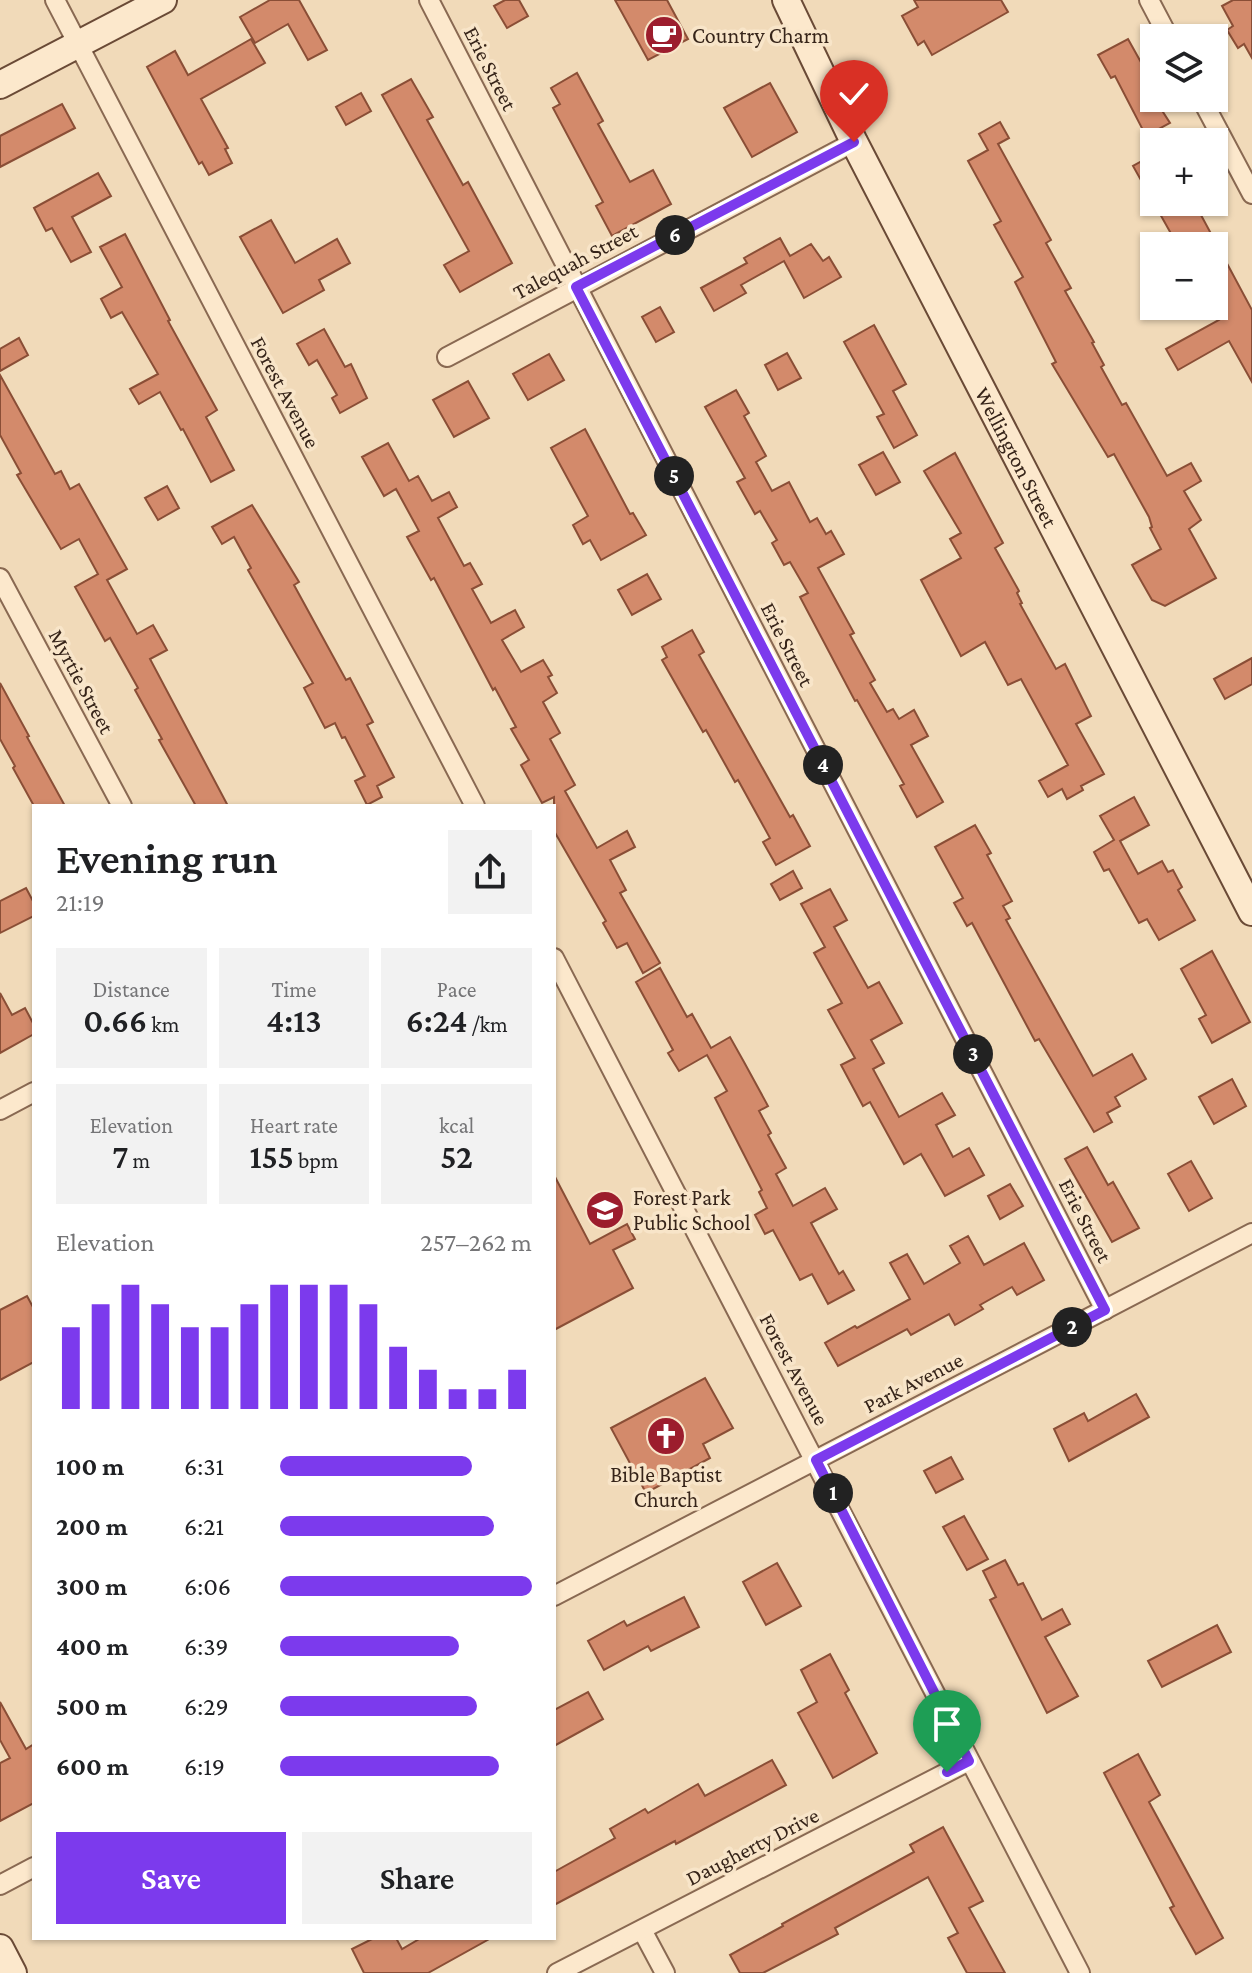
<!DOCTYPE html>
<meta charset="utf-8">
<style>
body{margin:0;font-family:"Crimson Pro",serif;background:#f2f2f2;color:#202124;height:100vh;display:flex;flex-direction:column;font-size:30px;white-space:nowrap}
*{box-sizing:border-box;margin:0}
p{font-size:26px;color:#757577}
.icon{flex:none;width:44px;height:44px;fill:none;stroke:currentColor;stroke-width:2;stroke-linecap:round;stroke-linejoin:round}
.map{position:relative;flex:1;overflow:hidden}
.side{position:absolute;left:32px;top:804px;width:524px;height:1136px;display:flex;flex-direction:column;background:#fff;border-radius:0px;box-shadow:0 2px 6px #0004}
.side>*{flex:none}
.tools{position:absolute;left:1140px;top:24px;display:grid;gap:16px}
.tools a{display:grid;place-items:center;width:88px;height:88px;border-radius:0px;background:#fff;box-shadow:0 2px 6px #0004;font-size:40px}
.pin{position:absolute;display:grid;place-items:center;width:68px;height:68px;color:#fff;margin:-82px -34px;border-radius:50% 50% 50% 0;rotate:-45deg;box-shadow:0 0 8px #0007}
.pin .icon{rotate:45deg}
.km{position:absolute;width:40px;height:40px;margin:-20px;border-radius:50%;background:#222;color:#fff;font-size:22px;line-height:40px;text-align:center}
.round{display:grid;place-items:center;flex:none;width:84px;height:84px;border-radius:0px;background:#f2f2f2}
.head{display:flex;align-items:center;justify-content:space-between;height:136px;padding:0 24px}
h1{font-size:44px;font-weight:600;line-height:60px}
.figures{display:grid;grid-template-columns:repeat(3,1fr);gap:12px;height:136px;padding:8px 24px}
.figures div{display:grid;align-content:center;border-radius:0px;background:#f2f2f2;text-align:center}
.figures b{font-size:34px;font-weight:600}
.figures small{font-size:22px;font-weight:400}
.figures p{font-size:22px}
.chart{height:224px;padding:16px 24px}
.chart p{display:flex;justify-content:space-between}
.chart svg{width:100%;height:144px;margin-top:8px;stroke:#7c3aed;stroke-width:6}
.primary-button{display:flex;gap:16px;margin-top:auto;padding:16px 24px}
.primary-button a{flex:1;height:92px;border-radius:0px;background:#7c3aed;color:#fff;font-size:32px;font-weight:600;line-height:92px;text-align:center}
.primary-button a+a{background:#f2f2f2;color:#202124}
ul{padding:0 24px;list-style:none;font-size:26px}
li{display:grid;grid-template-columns:128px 96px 1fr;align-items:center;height:60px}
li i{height:20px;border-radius:10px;background:#7c3aed}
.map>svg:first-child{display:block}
</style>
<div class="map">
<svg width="1252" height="1973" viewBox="0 0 1252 1973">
<rect width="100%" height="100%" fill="#f1dab9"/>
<g fill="#d38a6b" stroke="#8a4e36" stroke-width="2">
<path d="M270,0H299L327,50L308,60L288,24L255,43L240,17Z"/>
<path d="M505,0H519L528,16L507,28L494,6Z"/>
<path d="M615,0H667L688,39L648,60Z"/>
<path d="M914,0H1001L1008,12L932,55L924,41L918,45L902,16L918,7Z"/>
<path d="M1233,0H1252V58L1244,44L1238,48L1227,30L1233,26L1222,6Z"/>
<path d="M251,39L265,63L201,99L228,148L225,149L232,163L209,175L202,162L199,164L147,67L175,51L188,75Z"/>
<path d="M1128,39L1152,82L1148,85L1154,98L1170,123L1146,136L1115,76L1111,78L1098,55Z"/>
<path d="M577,73L603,121L598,124L630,182L653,170L671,204L612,236L596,206L603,202L553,108L560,104L551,88Z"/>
<path d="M411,79L433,117L427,120L463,185L468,182L512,263L460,292L444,265L469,251L382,95Z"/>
<path d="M770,83L797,132L752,157L724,108Z"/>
<path d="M361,93L371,111L346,125L336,107Z"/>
<path d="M62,104L75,128L0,167V136Z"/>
<path d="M1000,122L1009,138L998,144L1051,240L1046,243L1071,288L1065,291L1094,342L1092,343L1104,365L1101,367L1122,405L1126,403L1167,476L1191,463L1201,481L1184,491L1201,520L1189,529L1216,578L1165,606L1152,600L1132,565L1161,549L1150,528L1152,527L1149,517L1114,454L1108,457L1052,364L1056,362L1015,282L1023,277L994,225L1001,221L968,161L988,150L979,134Z"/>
<path d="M1149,157L1154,166V202H1194L1252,310V382L1229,341L1178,370L1166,349L1219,320L1214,312V246H1178L1133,166Z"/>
<path d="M98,173L111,196L72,217L91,252L71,262L52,228L46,231L34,208Z"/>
<path d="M271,220L295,263L337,239L350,263L319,280L324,290L283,313L240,237Z"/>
<path d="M125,234L170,320L168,321L217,410L206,417L234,470L211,482L183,429L181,430L160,392L139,404L130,389L158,374L122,312L111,318L101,299L122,287L100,247Z"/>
<path d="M780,238L790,256L811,244L823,261L829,257L841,277L804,298L784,261L741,285L746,293L714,311L701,288L747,263L744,258Z"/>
<path d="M660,307L674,332L656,342L642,317Z"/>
<path d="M874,325L906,384L893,391L917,435L894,448L877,417L884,414L844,342Z"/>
<path d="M324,329L345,367L351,364L367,398L340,413L332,398L337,395L317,360L309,365L297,344Z"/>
<path d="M19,338L28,355L0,371V349Z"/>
<path d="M787,353L801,378L778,390L765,365Z"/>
<path d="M549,354L564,380L528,400L513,374Z"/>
<path d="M0,375L55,474L61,471L70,489L79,484L127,569L107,580L137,634L153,625L167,650L150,659L228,806H196L159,740L162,739L135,690L138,688L110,638L105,641L75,587L98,574L79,539L61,549L17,475L21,473L0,435Z"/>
<path d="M468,381L489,418L454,437L433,400Z"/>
<path d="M736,390L749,413L744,416L766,456L756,462L772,491L789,482L810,522L817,518L826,534L831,531L844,554L818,568L854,633L850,635L875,680L870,683L887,712L893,709L899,719L914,710L928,736L911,745L943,802L917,817L900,786L904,784L857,700L855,701L800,597L808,593L790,562L784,565L772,543L777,540L760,511L755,514L737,482L745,478L705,407Z"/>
<path d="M585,429L630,514L633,513L646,535L601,560L590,540L583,544L573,525L588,516L551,448Z"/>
<path d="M388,443L409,481L418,476L432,501L449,492L457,507L438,518L464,566L470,563L482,584L472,589L491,623L515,610L524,627L502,640L521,672L543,660L552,675L548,677L557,693L543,702L560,733L550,739L575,785L565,791L597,848L627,831L635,847L610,860L626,890L620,893L660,963L643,973L627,943L617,948L603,923L606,921L554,831V797L542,803L521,765L529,760L511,729L516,727L495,688L493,690L434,578L431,580L407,537L419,531L396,489L384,496L362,457Z"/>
<path d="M883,452L900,482L876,495L859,465Z"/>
<path d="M955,453L1003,543L995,548L1019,591L1017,593L1022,603L1020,604L1056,669L1065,664L1091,716L1076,724L1104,774L1081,786L1083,790L1067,799L1062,789L1048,797L1039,781L1068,765L1021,679L1008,685L985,642L961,656L921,580L961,558L950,539L961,533L924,471Z"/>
<path d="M167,486L179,508L158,520L145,498Z"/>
<path d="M252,505L299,582L294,585L346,680L350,678L373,722L367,725L394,777L377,786L382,797L367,805L355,781L365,776L345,737L342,738L335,723L325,728L304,688L313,683L248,570L251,568L234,537L222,544L212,527Z"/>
<path d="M647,574L661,599L632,615L618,590Z"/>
<path d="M692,630L704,652L699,655L790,817L793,815L810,846L776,865L763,842L770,838L738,780L735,782L706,730L703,732L662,660L667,657L662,647Z"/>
<path d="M1252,658V684L1225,699L1214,679Z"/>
<path d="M0,683L29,736L27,737L65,806H34L13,768L15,766L0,739Z"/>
<path d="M1134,797L1149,825L1120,841L1138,874L1162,861L1168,872L1173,870L1182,887L1178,890L1195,920L1159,940L1147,919L1139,923L1109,869L1104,871L1094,852L1114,840L1100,816Z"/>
<path d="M975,825L991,853L987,855L1012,901L1003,906L1010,918L1006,920L1093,1076L1132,1054L1146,1079L1115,1097L1120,1106L1107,1113L1112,1122L1094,1132L1039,1039L1035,1041L972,923L967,926L954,903L963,898L935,847Z"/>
<path d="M793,871L802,888L780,900L771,884Z"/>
<path d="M26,888L34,903V916L0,933V901Z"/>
<path d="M830,889L847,920L834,927L868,988L879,982L902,1023L871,1040L884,1063L873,1069L899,1117L942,1093L955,1115L936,1125L953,1157L969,1148L984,1175L945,1196L921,1154L904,1164L870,1102L863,1106L841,1065L855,1058L828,1010L842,1003L814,953L825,947L801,904Z"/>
<path d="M1212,951L1250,1022L1212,1043L1199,1019L1206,1015L1181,969Z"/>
<path d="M660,968L687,1017L692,1014L711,1048L730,1037L744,1062L768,1106L759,1111L771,1133L768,1135L786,1168L776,1174L793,1206L825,1188L837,1209L811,1223L839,1274L843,1271L854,1290L828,1304L812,1274L800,1280L773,1230L765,1234L755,1215L767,1208L759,1192L762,1190L715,1098L727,1091L707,1055L679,1071L668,1053L673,1050L636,982Z"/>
<path d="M0,993L12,1015L25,1008L34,1025V1034L0,1053Z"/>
<path d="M1232,1079L1246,1106L1214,1124L1199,1097Z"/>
<path d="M1087,1147L1108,1185L1113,1182L1139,1228L1112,1242L1065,1159Z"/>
<path d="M1191,1161L1212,1198L1189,1211L1168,1174Z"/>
<path d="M554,1175L590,1244L627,1224L635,1239L613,1250L633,1288L554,1330Z"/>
<path d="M1010,1184L1023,1206L1000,1219L988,1196Z"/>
<path d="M968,1236L984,1265L1024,1243L1044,1280L1017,1295L1012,1287L980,1305L983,1309L955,1325L949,1314L911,1335L907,1329L838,1366L825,1343L855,1326L857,1328L910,1299L890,1263L907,1254L924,1284L960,1263L950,1246Z"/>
<path d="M27,1296L34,1309V1362L0,1380V1310Z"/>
<path d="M705,1378L733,1428L703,1444L710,1458L646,1493L611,1428Z"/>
<path d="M1136,1394L1149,1417L1069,1461L1054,1429L1084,1413L1088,1421Z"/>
<path d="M951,1457L963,1479L936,1493L924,1471Z"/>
<path d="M964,1516L988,1559L967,1570L943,1527Z"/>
<path d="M1005,1560L1018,1585L1023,1583L1042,1620L1062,1609L1070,1624L1045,1637L1078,1696L1047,1713L990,1600L996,1597L983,1571Z"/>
<path d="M777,1563L801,1606L766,1625L743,1582Z"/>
<path d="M684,1597L699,1627L651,1651L648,1646L604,1670L588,1641L624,1621L627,1626Z"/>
<path d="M1217,1625L1231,1652L1162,1687L1148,1661Z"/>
<path d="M830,1654L849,1690L845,1693L877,1753L833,1778L798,1713L817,1702L801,1670Z"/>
<path d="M588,1692L603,1719L554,1746V1710Z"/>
<path d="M0,1702L26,1749L34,1744V1803L0,1821V1763L10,1758L0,1740Z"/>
<path d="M1138,1754L1160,1795L1149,1802L1223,1938L1196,1954L1170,1908L1174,1906L1104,1773Z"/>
<path d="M772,1760L786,1785L676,1844L675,1841L554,1905V1872L615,1838L610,1829L645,1809L648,1813L698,1784L705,1796Z"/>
<path d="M943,1827L983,1901L969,1908L1005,1973H967L948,1938L958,1933L928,1877L835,1928L838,1934L763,1973H740L730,1955L783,1926L782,1924L914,1852L910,1845Z"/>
<path d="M374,1938H396L402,1949L421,1938H491L428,1973H364L352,1949Z"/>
</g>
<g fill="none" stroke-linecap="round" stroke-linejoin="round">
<defs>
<g id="street">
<path d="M55,0L475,806"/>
<path d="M429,0L1105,1310"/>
<path d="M1149,0L1169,38"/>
<path d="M1201,98L1252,194"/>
<path d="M447,357L854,142"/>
<path d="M0,578L122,806"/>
<path d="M554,958L1080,1973"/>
<path d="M0,1110L34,1092"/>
<path d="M554,1596L1252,1233"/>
<path d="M0,1885L34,1867"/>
<path d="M642,1930L665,1973"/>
<path d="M557,1973L969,1761"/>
</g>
<g id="secondary">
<path id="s1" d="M786,0L854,142L1252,912"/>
<path d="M0,85L163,0"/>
<path d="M0,1948L13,1973"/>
</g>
</defs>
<use href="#street" stroke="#896952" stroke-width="22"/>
<use href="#secondary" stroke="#6a4a36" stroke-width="30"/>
<use href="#street" stroke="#fce8cc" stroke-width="18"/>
<use href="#secondary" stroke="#fce8cc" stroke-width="26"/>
</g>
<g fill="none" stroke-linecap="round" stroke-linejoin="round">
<defs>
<path id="route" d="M854,142L576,287L1105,1310L816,1460L969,1761L947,1772"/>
</defs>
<use href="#route" stroke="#fff" stroke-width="16"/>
<use href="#route" stroke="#7c3aed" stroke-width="10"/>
</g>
<defs>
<symbol id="cafe-disc" viewBox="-11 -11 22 22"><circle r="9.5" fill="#9c1d2d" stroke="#f8e5c9"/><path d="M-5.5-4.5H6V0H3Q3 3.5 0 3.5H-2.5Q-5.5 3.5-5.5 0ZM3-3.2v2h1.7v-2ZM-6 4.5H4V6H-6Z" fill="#fff"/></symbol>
<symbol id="school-disc" viewBox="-11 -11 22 22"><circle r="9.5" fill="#9c1d2d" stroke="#f8e5c9"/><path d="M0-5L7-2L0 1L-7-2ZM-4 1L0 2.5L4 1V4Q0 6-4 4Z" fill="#fff"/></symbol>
<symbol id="church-disc" viewBox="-11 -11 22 22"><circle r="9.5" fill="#9c1d2d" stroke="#f8e5c9"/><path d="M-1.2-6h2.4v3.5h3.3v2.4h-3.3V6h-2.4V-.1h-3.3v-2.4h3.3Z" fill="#fff"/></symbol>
</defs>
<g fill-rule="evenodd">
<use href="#cafe-disc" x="642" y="13" width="44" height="44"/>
<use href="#school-disc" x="583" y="1188" width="44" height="44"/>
<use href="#church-disc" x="644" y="1414" width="44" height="44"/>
</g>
<g text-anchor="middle" stroke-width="7" stroke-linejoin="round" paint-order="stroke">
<g font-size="22" fill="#362419" stroke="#f8e5c9" text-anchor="start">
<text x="692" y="43">Country Charm</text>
<text x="633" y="1205">Forest Park<tspan x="633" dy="25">Public School</tspan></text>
<text x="666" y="1482" text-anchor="middle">Bible Baptist<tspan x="666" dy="25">Church</tspan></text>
</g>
<g font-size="22" fill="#362419" stroke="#f8e5c9">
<text transform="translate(491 68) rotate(63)" y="8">Erie Street</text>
<text transform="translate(575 261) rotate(-28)" y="8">Talequah Street</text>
<text transform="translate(286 392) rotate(62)" y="8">Forest Avenue</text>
<text dy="8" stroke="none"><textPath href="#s1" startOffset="512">Wellington Street</textPath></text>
<text transform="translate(788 644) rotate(63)" y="8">Erie Street</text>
<text transform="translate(82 681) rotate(62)" y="8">Myrtie Street</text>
<text transform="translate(1086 1220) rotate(63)" y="8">Erie Street</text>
<text transform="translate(795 1369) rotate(62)" y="8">Forest Avenue</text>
<text transform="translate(913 1382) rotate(-27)" y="8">Park Avenue</text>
<text transform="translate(752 1846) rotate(-27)" y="8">Daugherty Drive</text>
</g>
</g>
</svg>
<div class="tools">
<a><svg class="icon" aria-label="layers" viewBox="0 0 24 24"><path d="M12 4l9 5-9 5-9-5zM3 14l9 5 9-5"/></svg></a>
<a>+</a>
<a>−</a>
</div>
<div class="pin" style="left:947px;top:1772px;background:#1e9e55"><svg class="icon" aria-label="arrive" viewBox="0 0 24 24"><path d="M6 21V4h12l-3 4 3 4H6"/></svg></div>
<div class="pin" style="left:854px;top:142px;background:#d93025"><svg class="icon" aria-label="check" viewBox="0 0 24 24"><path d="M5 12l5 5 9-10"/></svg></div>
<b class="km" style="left:833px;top:1493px">1</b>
<b class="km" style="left:1072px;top:1327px">2</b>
<b class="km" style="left:973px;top:1054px">3</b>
<b class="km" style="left:823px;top:765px">4</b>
<b class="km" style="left:674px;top:476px">5</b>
<b class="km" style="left:675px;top:235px">6</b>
<section class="side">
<div class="head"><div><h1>Evening run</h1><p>21:19</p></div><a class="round"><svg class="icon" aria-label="share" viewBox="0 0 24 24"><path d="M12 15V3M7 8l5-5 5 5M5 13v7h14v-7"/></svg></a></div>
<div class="figures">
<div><p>Distance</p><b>0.66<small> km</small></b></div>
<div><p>Time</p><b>4:13</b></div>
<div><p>Pace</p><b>6:24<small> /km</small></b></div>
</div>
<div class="figures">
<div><p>Elevation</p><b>7<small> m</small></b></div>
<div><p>Heart rate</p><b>155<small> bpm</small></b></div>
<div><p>kcal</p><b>52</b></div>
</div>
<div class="chart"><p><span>Elevation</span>257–262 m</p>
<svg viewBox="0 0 160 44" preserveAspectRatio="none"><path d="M5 44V19M15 44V12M25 44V6M35 44V12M45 44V19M55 44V19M65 44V12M75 44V6M85 44V6M95 44V6M105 44V12M115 44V25M125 44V32M135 44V38M145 44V38M155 44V32"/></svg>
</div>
<ul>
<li><b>100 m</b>6:31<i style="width:76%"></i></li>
<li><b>200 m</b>6:21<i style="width:85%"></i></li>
<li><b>300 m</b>6:06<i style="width:100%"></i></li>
<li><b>400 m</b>6:39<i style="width:71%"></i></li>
<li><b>500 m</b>6:29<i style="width:78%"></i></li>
<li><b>600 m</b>6:19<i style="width:87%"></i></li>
</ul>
<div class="primary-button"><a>Save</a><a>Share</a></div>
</section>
</div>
